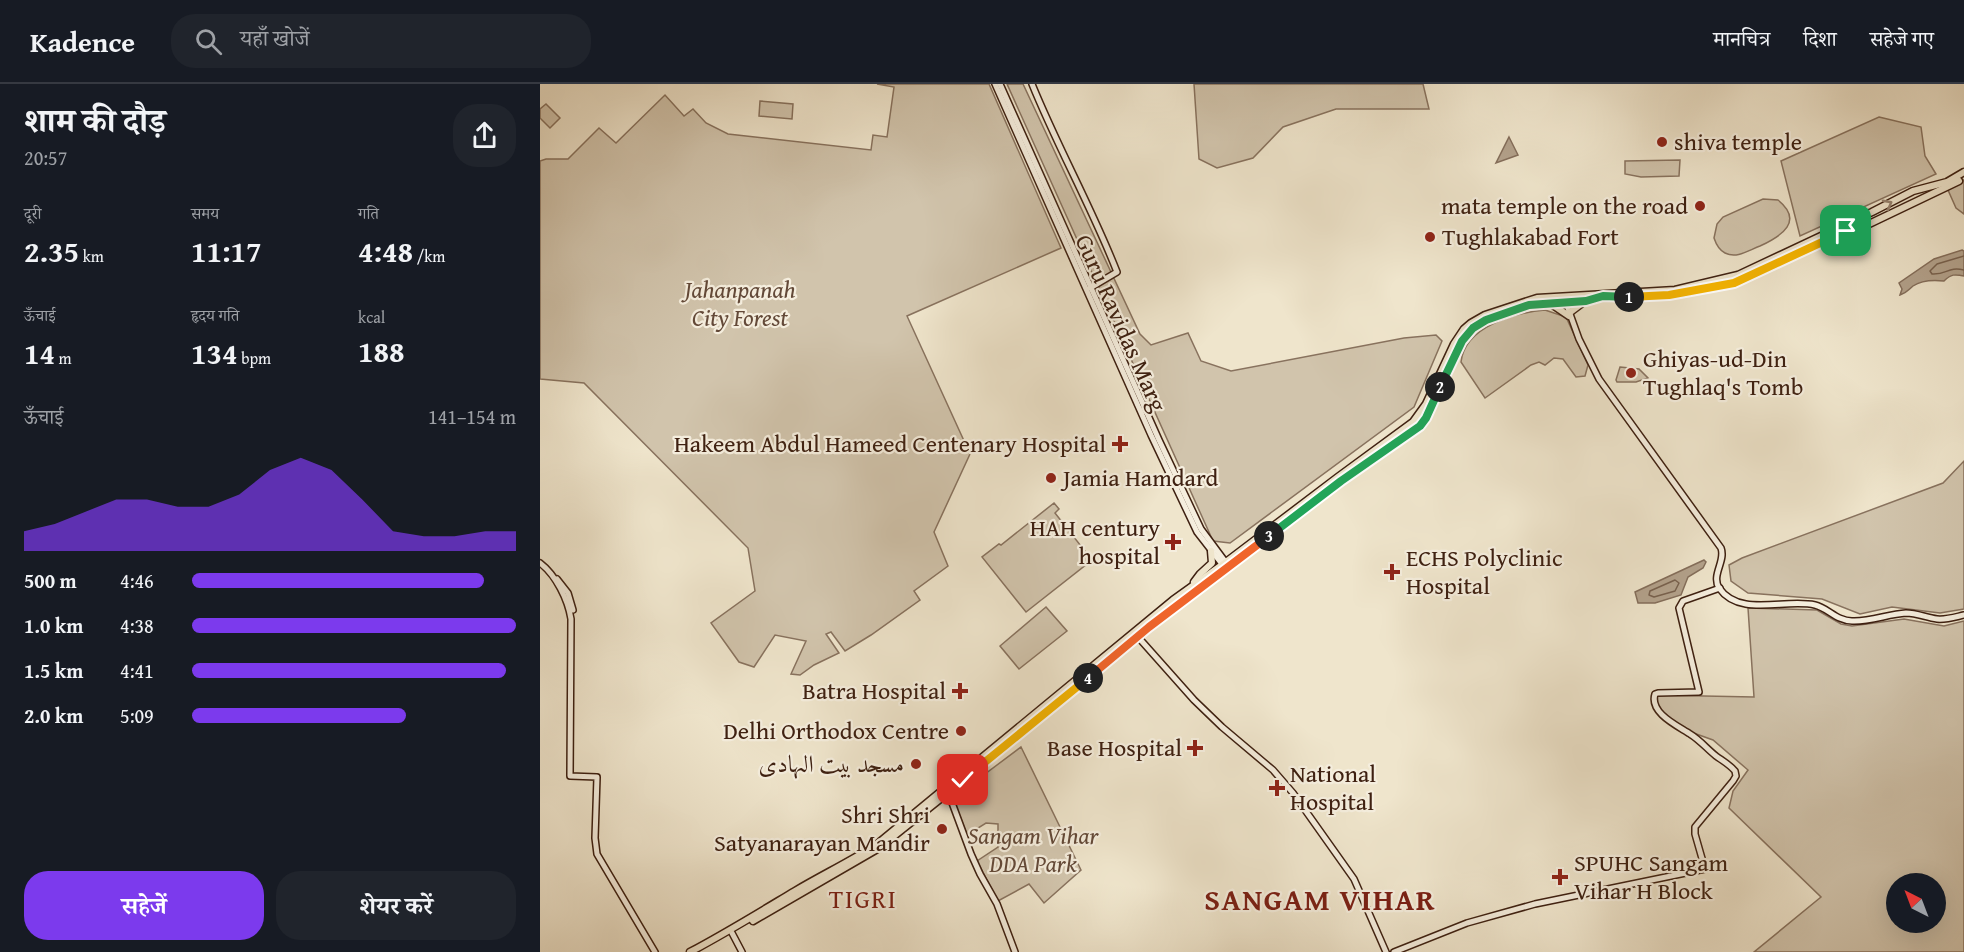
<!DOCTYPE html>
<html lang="hi">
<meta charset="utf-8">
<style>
body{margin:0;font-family:"Gentium Book Plus",Amiri,"Noto Serif Devanagari",serif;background:#20242c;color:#f1f3f6;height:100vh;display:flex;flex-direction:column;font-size:22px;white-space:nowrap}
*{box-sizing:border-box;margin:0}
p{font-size:20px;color:#9ea1a6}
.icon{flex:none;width:33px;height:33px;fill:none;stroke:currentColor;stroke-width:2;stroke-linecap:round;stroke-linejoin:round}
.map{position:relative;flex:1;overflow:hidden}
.side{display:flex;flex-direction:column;background:#171b24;width:540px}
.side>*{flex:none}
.needle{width:39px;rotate:318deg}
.tools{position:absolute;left:1346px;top:789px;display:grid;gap:12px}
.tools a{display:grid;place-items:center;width:60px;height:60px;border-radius:50%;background:#171b24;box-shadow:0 6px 24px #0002;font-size:30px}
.pin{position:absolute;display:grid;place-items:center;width:51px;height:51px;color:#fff;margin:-26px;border-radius:12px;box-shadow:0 3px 9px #0006}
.km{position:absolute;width:30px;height:30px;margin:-15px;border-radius:50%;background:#222;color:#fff;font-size:16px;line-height:30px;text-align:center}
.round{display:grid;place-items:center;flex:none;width:63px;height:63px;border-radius:24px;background:#20242c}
.summary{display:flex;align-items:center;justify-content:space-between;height:102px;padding:0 24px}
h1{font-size:33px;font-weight:700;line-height:45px}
.stats{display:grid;grid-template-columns:repeat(3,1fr);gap:9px;height:102px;padding:6px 24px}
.stats div{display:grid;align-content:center}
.stats b{font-size:30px;font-weight:700}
.stats small{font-size:16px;font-weight:400}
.stats p{font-size:16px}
.chart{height:168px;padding:12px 24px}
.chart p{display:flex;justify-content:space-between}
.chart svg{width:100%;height:108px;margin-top:6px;fill:#7c3aed;opacity:.7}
.primary-button{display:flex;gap:12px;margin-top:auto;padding:12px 24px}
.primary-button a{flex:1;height:69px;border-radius:24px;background:#7c3aed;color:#fff;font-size:24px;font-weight:700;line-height:69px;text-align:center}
.primary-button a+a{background:#20242c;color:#f1f3f6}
ul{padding:0 24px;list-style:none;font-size:20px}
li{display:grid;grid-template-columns:96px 72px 1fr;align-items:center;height:45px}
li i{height:15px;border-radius:8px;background:#7c3aed}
header{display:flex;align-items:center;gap:36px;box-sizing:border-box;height:84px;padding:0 30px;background:#171b24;border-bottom:2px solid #363941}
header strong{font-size:28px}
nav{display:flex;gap:33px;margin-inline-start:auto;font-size:21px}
.search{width:420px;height:54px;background:#20242c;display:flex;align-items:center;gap:15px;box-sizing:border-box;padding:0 21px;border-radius:24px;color:#9ea1a6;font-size:22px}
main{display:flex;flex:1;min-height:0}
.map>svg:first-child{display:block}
</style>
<header>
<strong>Kadence</strong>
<div class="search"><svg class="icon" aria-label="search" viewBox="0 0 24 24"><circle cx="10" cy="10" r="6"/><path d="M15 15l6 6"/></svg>यहाँ खोजें</div>
<nav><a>मानचित्र</a><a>दिशा</a><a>सहेजे गए</a></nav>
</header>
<main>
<section class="side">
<div class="summary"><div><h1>शाम की दौड़</h1><p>20:57</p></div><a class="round"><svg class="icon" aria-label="share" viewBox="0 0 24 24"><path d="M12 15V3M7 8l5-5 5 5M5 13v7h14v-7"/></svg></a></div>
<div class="stats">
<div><p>दूरी</p><b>2.35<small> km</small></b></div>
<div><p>समय</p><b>11:17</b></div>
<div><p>गति</p><b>4:48<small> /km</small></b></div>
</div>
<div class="stats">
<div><p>ऊँचाई</p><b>14<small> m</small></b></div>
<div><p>हृदय गति</p><b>134<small> bpm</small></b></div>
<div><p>kcal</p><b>188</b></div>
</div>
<div class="chart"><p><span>ऊँचाई</span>141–154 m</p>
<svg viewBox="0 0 160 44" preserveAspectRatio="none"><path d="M0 44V36L10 33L20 28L30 23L40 23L50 26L60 26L70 21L80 11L90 6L100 11L110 23L120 36L130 38L140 38L150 36L160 36V44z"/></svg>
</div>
<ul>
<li><b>500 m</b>4:46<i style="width:90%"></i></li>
<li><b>1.0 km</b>4:38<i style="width:100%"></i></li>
<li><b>1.5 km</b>4:41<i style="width:97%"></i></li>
<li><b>2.0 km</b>5:09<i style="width:66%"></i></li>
</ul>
<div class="primary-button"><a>सहेजें</a><a>शेयर करें</a></div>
</section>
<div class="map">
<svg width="1424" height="868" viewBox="0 0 1424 868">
<rect width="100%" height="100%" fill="#efe5cc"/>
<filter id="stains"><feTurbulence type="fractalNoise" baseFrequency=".00333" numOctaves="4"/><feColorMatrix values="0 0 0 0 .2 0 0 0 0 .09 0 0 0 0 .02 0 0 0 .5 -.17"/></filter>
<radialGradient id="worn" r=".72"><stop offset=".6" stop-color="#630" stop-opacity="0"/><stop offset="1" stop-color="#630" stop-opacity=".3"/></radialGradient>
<g fill="#d1c4ac" stroke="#88725e" stroke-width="1.5" fill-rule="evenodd">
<path d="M337,0H449L521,164L367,232L430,370L394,448L408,482L374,507L380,516L331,551L305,567L291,548L286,550L299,569L274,581L260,591L251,590L266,557L235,551L214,583L199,578L171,539L215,507L208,464L44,299L0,295V77L6,75H28L59,44L76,59L125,11L144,32L153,25L166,39L188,50L331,66L333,51L347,53L354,3Z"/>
<path d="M467,0H483L600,250L611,261L648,249L661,277L691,287L864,254L896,251L902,257L874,323L690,459L673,457Z"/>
<path d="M654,0H883L889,25H796L743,43L713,74L677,84L659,75Z"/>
<path d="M220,17L253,20L252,35L219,32Z"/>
<path d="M6,20L20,34L10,44L0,34V25Z"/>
<path d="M1339,33L1381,43L1385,72L1396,90L1260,152L1241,77Z"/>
<path d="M1140,76L1139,92L1101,93L1085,90V77Z"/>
<path d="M1424,96V130L1416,124L1408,106Z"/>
<path d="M1223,115L1238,116C1264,137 1242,152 1220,162C1209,166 1197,175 1185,169C1179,166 1176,160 1174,154L1177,140L1183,133Z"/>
<path d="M1005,226L1026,233L1048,281L1045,292L1036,293L1023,275L1014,274L1005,281L999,278L991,281L945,314L921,278C925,242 975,229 1005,226Z"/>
<path d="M1080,283L1099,285L1108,294L1096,298H1077L1076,296Z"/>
<path d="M1424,377V525L1400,529L1352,523L1320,530L1282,515L1208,509L1191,497L1189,481L1202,474L1403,399Z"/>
<path d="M514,419L519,425L515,429L552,476L486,528L442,473L459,460L461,461Z"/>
<path d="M506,523L527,547L479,585L460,562Z"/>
<path d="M1208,524L1277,526L1301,540L1312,542L1364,535L1404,542L1424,537V868H1214L1281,813L1189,724L1193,707L1208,686L1173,656L1134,642L1116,620L1114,611L1214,613ZM1356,800H1395V838H1356Z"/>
<path d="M481,663L541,786L504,819L489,800L458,817L437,777L458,763V740L446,739L427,751L413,714Z"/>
</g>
<g fill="#b3a28c" stroke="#846e5b" stroke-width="1.5">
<path d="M969,53L978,71L956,79Z"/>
<path d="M1422,166L1424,167V192C1415,190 1411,190 1404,197C1395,196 1382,196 1373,202C1368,206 1367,209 1360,211L1362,205L1359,199L1394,175Z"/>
<path d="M1164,476L1166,478L1163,484L1148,493L1141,511L1115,519H1098L1095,508Z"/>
</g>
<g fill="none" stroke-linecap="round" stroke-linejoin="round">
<g stroke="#78614e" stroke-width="1.5">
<path d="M1424,172L1397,180L1390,187L1392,190C1407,191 1408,182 1424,186"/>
<path d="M1135,496L1139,499L1135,507L1114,513L1109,511L1110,507Z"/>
</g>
<defs>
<g id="secondary">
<path d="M455,0L611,351L657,448L685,484"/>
<path d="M460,0L619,356L661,445L687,480"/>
<path d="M492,0C518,64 552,124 577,188L550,204"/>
<path d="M1025,216L1039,255L1059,295L1181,464C1186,477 1171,491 1179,504C1200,534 1245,514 1275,521C1288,524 1297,537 1312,537C1330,538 1348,530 1366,529C1377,529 1387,534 1397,535C1406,536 1415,533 1424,531"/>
<path d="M0,479C16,491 28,516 31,535L30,692L57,693L55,754L57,770L115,868"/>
<path d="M17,495L28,509L33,526"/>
<path d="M598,553L654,616L682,643L733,686L753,709L814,795L846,868"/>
<path d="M408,708L431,770L440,790L457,820L475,868"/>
<path d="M192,849L202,868"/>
<path d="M854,868L927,839L995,820L1165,785L1155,750V743L1193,697L1196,692L1195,687C1190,681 1183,677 1176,672C1167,665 1160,656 1150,650C1138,642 1109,629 1115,610L1118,609L1159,608L1139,524L1143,517L1180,504"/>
</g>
<g id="primary">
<path d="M1010,219L1029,232"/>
<path d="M1029,229L1045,217"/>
<path d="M654,498L660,490L672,479L671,467"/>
<path d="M213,837L339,764L449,676L609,543L801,397L880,342L886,334L922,257L933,244L946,236L989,221L1046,217L1063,212L1073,213L1129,211L1194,199L1299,149L1327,141L1419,97"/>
<path d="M150,868C186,849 220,828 255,807C282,791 309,778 336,761L633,516L686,478L798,393L873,338L886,320L914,260L924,245L931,239L945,231L997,214L1135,206L1198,191L1332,128L1373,107L1407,98L1424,88"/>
</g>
</defs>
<use href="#secondary" stroke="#3e2011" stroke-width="8"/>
<use href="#primary" stroke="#3e2011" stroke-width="9"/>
<use href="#secondary" stroke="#f5eede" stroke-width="5"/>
<use href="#primary" stroke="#efe5cc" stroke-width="6"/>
</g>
<defs><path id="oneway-chevron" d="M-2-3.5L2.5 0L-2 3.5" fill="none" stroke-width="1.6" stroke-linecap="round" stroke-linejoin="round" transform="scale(1.5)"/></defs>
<use stroke="#96826e" href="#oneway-chevron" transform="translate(1348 120) rotate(-28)"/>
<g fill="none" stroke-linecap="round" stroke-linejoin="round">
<defs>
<path id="split-1" d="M1089,213L1129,211L1194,199L1306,147"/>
<path id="split-2" d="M900,303L922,257L933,244L946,236L989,221L1046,217L1063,212L1089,213"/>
<path id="split-3" d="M729,452L801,397L880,342L886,334L900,303"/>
<path id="split-4" d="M548,594L609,543L729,452"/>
<path id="split-5" d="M423,696L548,594"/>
</defs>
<use href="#split-1" stroke="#fff" stroke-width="12"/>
<use href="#split-2" stroke="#fff" stroke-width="12"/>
<use href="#split-3" stroke="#fff" stroke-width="12"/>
<use href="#split-4" stroke="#fff" stroke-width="12"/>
<use href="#split-5" stroke="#fff" stroke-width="12"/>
<use href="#split-1" stroke="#f5b400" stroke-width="8"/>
<use href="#split-2" stroke="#22a559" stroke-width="8"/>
<use href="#split-3" stroke="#22a559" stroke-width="8"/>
<use href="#split-4" stroke="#f0652b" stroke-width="8"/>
<use href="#split-5" stroke="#f5b400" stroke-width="8"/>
</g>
<g fill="#8f2418" stroke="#f5eede" stroke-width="2">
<circle cx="1122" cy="58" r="6"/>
<circle cx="1160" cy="122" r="6"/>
<circle cx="890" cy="153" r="6"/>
<circle cx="1091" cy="289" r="6"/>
<path d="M577 351h6v6h6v6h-6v6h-6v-6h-6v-6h6z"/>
<circle cx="511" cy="394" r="6"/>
<path d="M630 449h6v6h6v6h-6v6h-6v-6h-6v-6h6z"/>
<path d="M849 479h6v6h6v6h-6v6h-6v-6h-6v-6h6z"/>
<path d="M417 598h6v6h6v6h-6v6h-6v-6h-6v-6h6z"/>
<circle cx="421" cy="647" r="6"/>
<path d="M652 655h6v6h6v6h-6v6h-6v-6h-6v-6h6z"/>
<circle cx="376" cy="680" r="6"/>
<path d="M734 695h6v6h6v6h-6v6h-6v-6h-6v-6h6z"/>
<circle cx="402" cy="745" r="6"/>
<path d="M1017 784h6v6h6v6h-6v6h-6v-6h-6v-6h6z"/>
</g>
<g text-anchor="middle" stroke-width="4.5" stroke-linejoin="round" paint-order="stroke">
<g font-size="24" fill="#3e2011" stroke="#f5eede" text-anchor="end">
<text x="1134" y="66" text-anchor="start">shiva temple</text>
<text x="1148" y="130">mata temple on the road</text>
<text x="902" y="161" text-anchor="start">Tughlakabad Fort</text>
<text x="1103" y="283" text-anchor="start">Ghiyas-ud-Din<tspan x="1103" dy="28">Tughlaq's Tomb</tspan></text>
<text x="566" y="368">Hakeem Abdul Hameed Centenary Hospital</text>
<text x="523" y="402" text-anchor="start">Jamia Hamdard</text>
<text x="620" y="452">HAH century<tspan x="620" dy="28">hospital</tspan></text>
<text x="866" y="482" text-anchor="start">ECHS Polyclinic<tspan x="866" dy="28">Hospital</tspan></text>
<text x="406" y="615">Batra Hospital</text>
<text x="409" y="655">Delhi Orthodox Centre</text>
<text x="642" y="672">Base Hospital</text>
<text x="364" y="688">مسجد بیت الہادی</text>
<text x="750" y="698" text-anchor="start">National<tspan x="750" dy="28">Hospital</tspan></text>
<text x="390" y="739">Shri Shri<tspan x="390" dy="28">Satyanarayan Mandir</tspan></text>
<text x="1034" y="787" text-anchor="start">SPUHC Sangam<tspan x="1034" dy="28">Vihar H Block</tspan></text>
</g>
<g font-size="24" font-style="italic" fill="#634938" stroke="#f5eede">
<text x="200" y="214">Jahanpanah<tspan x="200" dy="28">City Forest</tspan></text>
<text x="493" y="760">Sangam Vihar<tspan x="493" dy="28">DDA Park</tspan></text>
</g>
<g font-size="24" fill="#3e2011" stroke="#f5eede">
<text transform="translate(581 239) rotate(66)" y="8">Guru Ravidas Marg</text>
</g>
<g font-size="26" letter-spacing="1.5" fill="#7a1f14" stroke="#f5eede">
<text x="323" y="824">TIGRI</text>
</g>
<g font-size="30" font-weight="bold" letter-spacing="1.5" fill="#7a1f14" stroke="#f5eede">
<text x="780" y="826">SANGAM VIHAR</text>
</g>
</g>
<rect width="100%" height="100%" filter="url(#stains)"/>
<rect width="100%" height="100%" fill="url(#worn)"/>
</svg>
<div class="tools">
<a><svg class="needle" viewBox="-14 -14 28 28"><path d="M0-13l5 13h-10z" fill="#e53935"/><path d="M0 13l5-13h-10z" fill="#9ea1a6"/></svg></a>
</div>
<div class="pin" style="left:1306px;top:147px;background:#1e9e55"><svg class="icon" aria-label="arrive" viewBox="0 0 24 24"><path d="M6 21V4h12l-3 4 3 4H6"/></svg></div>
<div class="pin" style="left:423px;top:696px;background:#d93025"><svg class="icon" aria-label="check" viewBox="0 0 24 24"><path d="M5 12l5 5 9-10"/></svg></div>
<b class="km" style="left:1089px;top:213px">1</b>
<b class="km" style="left:900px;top:303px">2</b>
<b class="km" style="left:729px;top:452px">3</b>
<b class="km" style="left:548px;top:594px">4</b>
</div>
</main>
